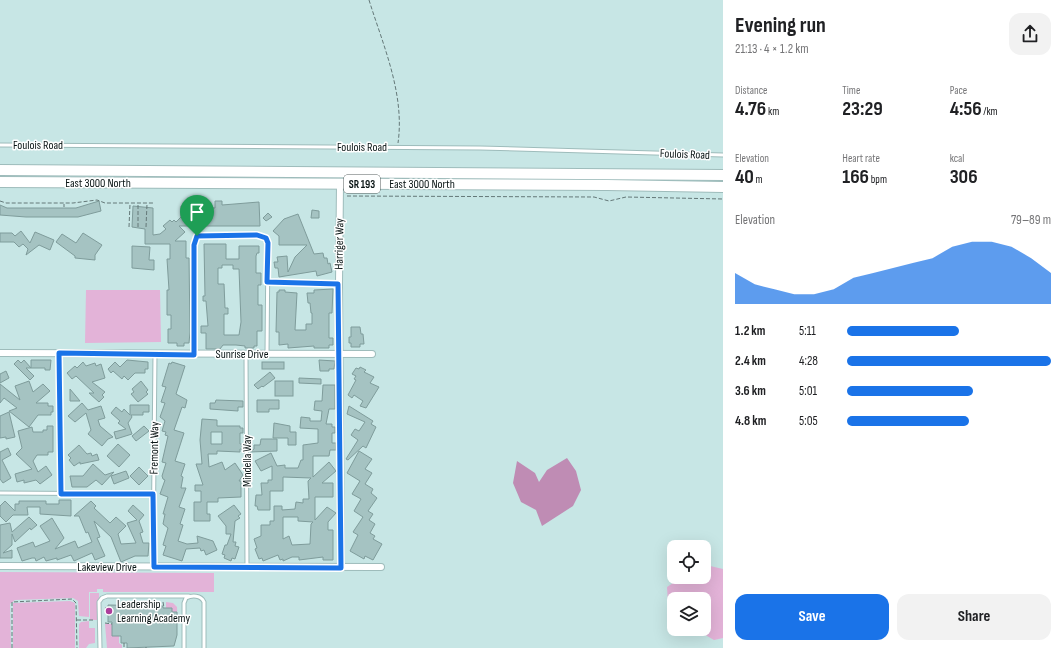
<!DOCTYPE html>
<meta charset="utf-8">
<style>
body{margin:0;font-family:"Sofia Sans Condensed",sans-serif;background:#f2f2f2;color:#202124;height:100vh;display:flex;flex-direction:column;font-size:15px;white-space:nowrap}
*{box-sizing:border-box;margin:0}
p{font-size:13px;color:#757577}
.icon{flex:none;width:22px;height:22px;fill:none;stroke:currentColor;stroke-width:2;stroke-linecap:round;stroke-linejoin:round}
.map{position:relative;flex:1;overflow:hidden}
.side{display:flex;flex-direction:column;background:#fff;width:340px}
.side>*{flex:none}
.controls{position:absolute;left:667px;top:540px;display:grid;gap:8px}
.controls a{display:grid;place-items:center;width:44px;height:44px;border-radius:8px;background:#fff;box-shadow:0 4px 16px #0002;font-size:20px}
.pin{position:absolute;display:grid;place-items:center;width:34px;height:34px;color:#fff;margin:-41px -17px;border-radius:50% 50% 50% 0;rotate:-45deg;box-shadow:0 0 4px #0007}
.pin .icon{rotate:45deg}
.round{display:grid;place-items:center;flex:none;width:42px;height:42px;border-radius:12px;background:#f2f2f2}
.overview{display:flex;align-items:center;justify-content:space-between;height:68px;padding:0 12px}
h1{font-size:22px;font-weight:700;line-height:30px}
.stats{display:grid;grid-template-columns:repeat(3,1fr);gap:6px;height:68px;padding:4px 12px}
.stats div{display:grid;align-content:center}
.stats b{font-size:20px;font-weight:700}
.stats small{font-size:11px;font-weight:400}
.stats p{font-size:11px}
.chart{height:112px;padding:8px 12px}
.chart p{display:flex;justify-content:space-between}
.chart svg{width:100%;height:72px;margin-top:4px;fill:#1a73e8;opacity:.7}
.primary-button{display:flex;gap:8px;margin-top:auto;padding:8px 12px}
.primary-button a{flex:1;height:46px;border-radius:12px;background:#1a73e8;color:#fff;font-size:16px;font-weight:700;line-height:46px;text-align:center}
.primary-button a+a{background:#f2f2f2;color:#202124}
ul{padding:0 12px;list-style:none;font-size:13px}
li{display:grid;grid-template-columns:64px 48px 1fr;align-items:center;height:30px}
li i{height:10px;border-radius:5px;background:#1a73e8}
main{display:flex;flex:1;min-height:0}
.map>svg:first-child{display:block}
</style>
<main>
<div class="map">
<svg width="723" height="648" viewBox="0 0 723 648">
<rect width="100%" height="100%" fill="#c7e6e5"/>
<g fill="#e3b3d8">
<path d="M86,290H160L161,342L85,343Z"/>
<path d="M706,565L723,569V638L714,640L695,629H704V599H674V609L668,603L667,587L682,577H704V566Z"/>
<path d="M0,572L214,573V592H103V589H97V592H89V617L79,616L78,601L73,598L15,600L10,604L11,648H0Z"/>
<path d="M90,593H99L100,620H90Z"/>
<path d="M70,601L75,603V648H13V603Z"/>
<path d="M166,602L173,603L177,607L178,636L177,612H172V608H166Z"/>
<path d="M89,621V628H95V643L89,644L86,648H79V624L81,622Z"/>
<path d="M105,624H112V636H119V643L122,645V648H107Z"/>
</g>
<path fill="#bf8cb4" d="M567,458L576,471L581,490L573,506L542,526L536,510L521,502L513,483L517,461L535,473L539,482L547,470Z"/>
<g fill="#a5c3c2" stroke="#7f9c9b" fill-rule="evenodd">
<path d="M99,201L101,211L78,217H26L0,215V205L7,208H76Z"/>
<path d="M215,201H222V205L259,202L260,226H179L185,232L175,241H186V258H189L190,332L189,343H184V346H177V343H168V329H171V315H167V290H169L167,259H170V244H145V229L132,227L133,206L153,208V235L160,234L166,229L163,226L170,220L172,222L174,220L176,222L181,217V206L215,208Z"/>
<path d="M312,210L319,211V218H311Z"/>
<path d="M268,213L272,217L266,221L263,218Z"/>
<path d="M298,214L314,254L323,253L324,258H327L328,264L330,263L332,272L317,276L316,271L279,277L278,268H275L274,262H278L277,257L287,256L288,272L295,257L307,245H279V236L273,231L284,219Z"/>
<path d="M21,231L30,243L35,232L54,240L50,250L39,245L26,255L28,249L23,244L19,247L14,242H0V233H12L15,236Z"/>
<path d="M83,233L102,245L95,255V260L75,258V256L56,242L62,234L76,243Z"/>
<path d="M204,244H226V259H239V246H259V253H257L256,256V273H261V285H258V305H262V331H257V346H254V348H245V346L236,345H223L220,349H206V333H201V326H208L206,301H203V296H205ZM222,265H233V269H239L241,322L239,335H224V314H228V308H225L224,284H218V268H222Z"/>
<path d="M132,246L150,247L149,260H154V270L132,268Z"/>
<path d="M333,289L332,313H329V338H333V345H329V348H314V346L288,348V344L279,345V332H276L277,292H279V290H285V292L297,293L295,330H306V324H312V313H311L310,303H308L307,293H314V290Z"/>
<path d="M351,327H360L361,334H363L364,344H360V347H351V343H349V337H351Z"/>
<path d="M18,360L21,363L24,360L31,368H26L34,376L30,380L14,364Z"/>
<path d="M31,360H51L50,370H45V368H31Z"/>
<path d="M127,360L148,362V369H145V373H135L128,380L124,376L122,379L113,371L111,373L108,369L115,362L120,367Z"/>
<path d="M319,360L335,361L334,369H329V371H320Z"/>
<path d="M83,362L86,366L95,363L96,366L101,364L105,378L92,382L105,392L102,395L104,397L99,402L89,393H94L76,376L72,379L67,373L75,366L77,368Z"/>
<path d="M172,362L185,366L176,394L187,400L185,408L182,407L174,430L184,433L175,461L185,464L181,476L183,477L181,488H186L179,507L185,509L180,524L183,525L178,541L187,544L198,543L197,536L213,541L217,550L206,555L204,550L201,551L200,548L186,549L182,561L163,555L166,546L163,545L168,528L163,524L165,514H163L168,497L160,494L165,480L163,479L162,476L166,463L162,462L168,436L165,435L166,432L162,431L165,421L160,417L165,403L161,402L166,387L162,386L169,363L171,364Z"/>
<rect x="262" y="362" width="22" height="7"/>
<path d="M360,367L366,370L364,372L374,377L370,383L379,387L366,408L360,406L363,401L354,395L352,398L348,395L356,380L354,379L356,376L352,374L356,368L359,369Z"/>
<path d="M6,371L9,378L0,383V374Z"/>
<path d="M270,372L275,378L263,387L262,386L258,389L254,385Z"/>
<path d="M299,378L321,379V384L299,383Z"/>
<path d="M29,381L33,392L43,384L50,391L36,403H48V406H53V412H51V415H38L29,427L9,411L17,408L4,398L0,403V384L20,400L15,386Z"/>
<path d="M141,381L148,390L146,392L148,394L138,402L131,394L134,392L132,389Z"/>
<rect x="275" y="381" width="18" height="15"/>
<path d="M323,385H335V409H329L326,424H332V427H335V433H332V443H336V450H330L329,456H313V477L329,462L336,471L322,483H333V497H315V520L327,507L336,513L328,522V530H333V560H323V557L299,560V557H292L283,561V559L280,560L278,555L263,561L262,558L259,559L255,549L257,548L254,539L261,536V525H270V521H274V506H282V510L295,509L296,502L303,503V499H309L308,481L311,478L283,477V491H270V510H258L257,506H255L256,495H262L261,483H268V480H272V466L261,471L255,461L271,453L277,466L285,465V468H298L301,460H303V445L318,443V429L300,428L301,417L310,418V421H321L322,411L314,410L315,401H322ZM283,517H298V521L313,522L311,524L310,544L292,545L289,536L283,539Z"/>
<path d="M70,389L80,401H70Z"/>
<path d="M216,400L243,401V407H238V411L210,409V403H215Z"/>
<path d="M257,400H279V409H269V412H257Z"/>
<path d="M82,403L88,410L101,406L105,418L98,420L100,426L113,437L108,439L102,446L88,434L91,430L86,413L75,422L68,416Z"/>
<path d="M130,405H149V412H143V415H131L132,417L128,423L132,434L116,439L114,432L126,429L118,423L120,421L111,413L116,407L122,412L124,409L130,415Z"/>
<path d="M349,406L373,421L371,424L376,427L366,448L363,446L348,460L346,459L358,440L351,435L355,429L359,431L365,422L347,414Z"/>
<path d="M9,412L15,437L6,439V437L0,438V416Z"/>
<path d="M202,419L217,420V426H240V428H243V433H240V444H243V449H240V452L217,451V454H208L209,467L222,462L225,470L235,463L243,475L239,481H241V497L218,498V502H207V514H210V521H194V502H201V491H195V485H203L196,464H202L200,440ZM211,432H222V444H211Z"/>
<path d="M274,423L290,426V432H296V445H288V438H273Z"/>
<path d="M47,426H53V452H48V455H37L33,461L38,472L46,466L52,475L40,484L36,480L24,483V480L17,482L15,474L32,469L16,454L22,448L18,431L32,427L33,432H43V430H47Z"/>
<path d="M144,426L149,431L136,441L132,436Z"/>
<path d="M261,439H277V451L250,452L254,449V445H260Z"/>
<path d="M118,444L130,455L119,467L107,456Z"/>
<path d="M79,445L87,454L91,453L92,456L97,454L99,460L80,464V462L74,466L69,460L71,458L68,455Z"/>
<path d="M8,448L11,455L2,460L11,478L3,483L0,479V452Z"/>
<path d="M359,451L372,459L365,469L372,473L365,484L373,489L371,493L377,498L368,511L373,514L369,520L375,524L370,533L375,536L373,539L382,544L373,560L365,556L364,559L350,551L358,535L353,532L363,517L354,511L361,499L352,494L360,481L347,473Z"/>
<path d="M93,464L105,475L114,472L102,485L96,480L87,487H72L70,476H83Z"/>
<path d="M139,467L148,476L139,485L130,476Z"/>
<path d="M126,471L129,478L114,484L111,476Z"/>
<path d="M59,500H71V516L40,514V507H27L28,515H13L6,522L0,516V506L5,501L15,511V504H19V501H46V504H59Z"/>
<path d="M91,501L96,506L94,508L110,523L116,517L126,526L118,534L121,544L136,543L127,523L137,520L128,511L133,505L144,515L139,521L143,532L140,533L143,543H149L148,556H135L121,562L111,537L94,521L100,537L97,538L105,556L95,560L92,553L74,561L71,555L57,560V558L46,561L44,557L36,561L35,558H32L22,561L17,548L33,542L35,547L50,541L40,526L52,518L64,538L55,549L75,541L78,548L92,542L88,532L86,533L79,516H74Z"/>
<path d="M234,505L241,514L238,516L240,518L235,521L233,542H236L235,546L239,547L235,559L232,558L231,561L224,558L225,555L222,554L225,545H227L231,534H226V526L218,516Z"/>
<path d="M29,517L37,525L31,530L30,528L15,542L12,534V545L3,553L12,550V558H0V525L10,523L12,532Z"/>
<path d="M108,605L163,606V608H172V612H177V635L174,646L127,648V643H121V636H112V622H108Z"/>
</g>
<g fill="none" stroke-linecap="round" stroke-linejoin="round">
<defs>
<g id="service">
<path d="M0,145L480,148L723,155"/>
<path d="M267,282L339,284"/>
<path d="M59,353L61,494"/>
<path d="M194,353V245L197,236L257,235L266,238L268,243L267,354"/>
<path d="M246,354L247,567"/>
<path d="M0,493L153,494"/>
<path d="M153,567L155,353"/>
<path d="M100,648L99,602L102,598L107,596H189"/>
<path d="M184,648V603L186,598C192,595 201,595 204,602V648"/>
</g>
<g id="minor">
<path d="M340,184L339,284L341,568"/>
<path d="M0,353L372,354"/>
<path d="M0,566L381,567"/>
</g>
<g id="primary">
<path d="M0,170L723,175"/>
<path d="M0,182L607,185L723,187"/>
</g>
</defs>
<use href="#service" stroke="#9ebcbb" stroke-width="5"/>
<use href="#minor" stroke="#9ebcbb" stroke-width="8"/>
<use href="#primary" stroke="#9ebcbb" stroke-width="12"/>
<g stroke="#647878" stroke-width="1" stroke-dasharray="4 2" stroke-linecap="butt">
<path d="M369,0C383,45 405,94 398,143"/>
<path d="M347,196L594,197L609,201L626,197L723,199"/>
<path d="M0,201L6,203H73L97,200L105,203H153"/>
<path d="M64,204V207"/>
<path d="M129,227L130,204"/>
<path d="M138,227V203"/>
<path d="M146,227L147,204"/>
<path d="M141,602V606"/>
<path d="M163,602L164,608"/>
<path d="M119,605V602"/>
<path d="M105,608H108"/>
<path d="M77,620H93"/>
<path d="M105,623L112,624"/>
<path d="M124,643V648"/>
<path d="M12,648V602L72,599L76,603L77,648"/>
<path d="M146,648V647"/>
</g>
<use href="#service" stroke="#fff" stroke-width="3"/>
<use href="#minor" stroke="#fff" stroke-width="6"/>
<use href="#primary" stroke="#fff" stroke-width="10"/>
</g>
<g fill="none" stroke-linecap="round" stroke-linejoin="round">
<defs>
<path id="route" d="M257,235L266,238L268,243L267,282L338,284L341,568L154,567L153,494H61L59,353L194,355V245L197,236Z"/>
</defs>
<use href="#route" stroke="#fff" stroke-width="8"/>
<use href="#route" stroke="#1a73e8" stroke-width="5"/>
</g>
<circle fill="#ad3e9c" stroke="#fff" stroke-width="1.5" cx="109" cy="611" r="4"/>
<g text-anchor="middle" stroke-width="3" stroke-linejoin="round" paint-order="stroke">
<rect fill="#fff" stroke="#535a5a" stroke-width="1" x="344" y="175" width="36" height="18" rx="3"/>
<g font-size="11" font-weight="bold" fill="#091414">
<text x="362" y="188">SR 193</text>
</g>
<g font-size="12" fill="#091414" stroke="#fff">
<text x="38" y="149">Foulois Road</text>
<text x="362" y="151">Foulois Road</text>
<text transform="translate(685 154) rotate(2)" y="4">Foulois Road</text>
<text x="98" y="187">East 3000 North</text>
<text x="422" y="188">East 3000 North</text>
<text transform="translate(339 244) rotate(-89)" y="4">Harriger Way</text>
<text x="242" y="358">Sunrise Drive</text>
<text transform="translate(154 448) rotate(-89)" y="4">Fremont Way</text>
<text transform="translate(247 461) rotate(-90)" y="4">Mindella Way</text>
<text x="107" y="571">Lakeview Drive</text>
</g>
<g font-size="12" fill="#091414" stroke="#fff" text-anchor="start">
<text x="117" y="608">Leadership<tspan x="117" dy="14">Learning Academy</tspan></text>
</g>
</g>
</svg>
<div class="controls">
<a><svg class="icon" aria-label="locate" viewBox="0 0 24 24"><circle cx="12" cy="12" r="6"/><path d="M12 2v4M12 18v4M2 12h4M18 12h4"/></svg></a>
<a><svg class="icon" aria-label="layers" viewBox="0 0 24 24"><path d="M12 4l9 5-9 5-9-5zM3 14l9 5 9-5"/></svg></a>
</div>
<div class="pin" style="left:197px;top:236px;background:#1e9e55"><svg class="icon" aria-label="arrive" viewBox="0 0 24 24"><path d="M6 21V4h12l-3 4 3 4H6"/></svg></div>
</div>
<section class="side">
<div class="overview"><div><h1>Evening run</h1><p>21:13 · 4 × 1.2 km</p></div><a class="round"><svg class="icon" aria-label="share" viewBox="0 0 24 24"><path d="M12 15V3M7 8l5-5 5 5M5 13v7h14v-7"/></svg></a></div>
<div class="stats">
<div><p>Distance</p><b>4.76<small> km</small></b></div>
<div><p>Time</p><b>23:29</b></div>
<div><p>Pace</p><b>4:56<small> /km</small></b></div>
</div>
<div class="stats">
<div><p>Elevation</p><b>40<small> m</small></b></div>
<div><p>Heart rate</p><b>166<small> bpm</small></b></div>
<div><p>kcal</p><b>306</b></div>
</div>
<div class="chart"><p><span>Elevation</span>79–89 m</p>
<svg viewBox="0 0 160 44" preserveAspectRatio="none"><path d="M0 44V25L10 32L20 35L30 38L40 38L50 35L60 28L70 25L80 22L90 19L100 16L110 9L120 6L130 6L140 9L150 16L160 25V44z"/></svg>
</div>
<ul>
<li><b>1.2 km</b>5:11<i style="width:55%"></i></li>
<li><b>2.4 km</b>4:28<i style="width:100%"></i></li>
<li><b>3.6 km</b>5:01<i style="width:62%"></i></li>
<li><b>4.8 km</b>5:05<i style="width:60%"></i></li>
</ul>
<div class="primary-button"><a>Save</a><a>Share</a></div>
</section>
</main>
